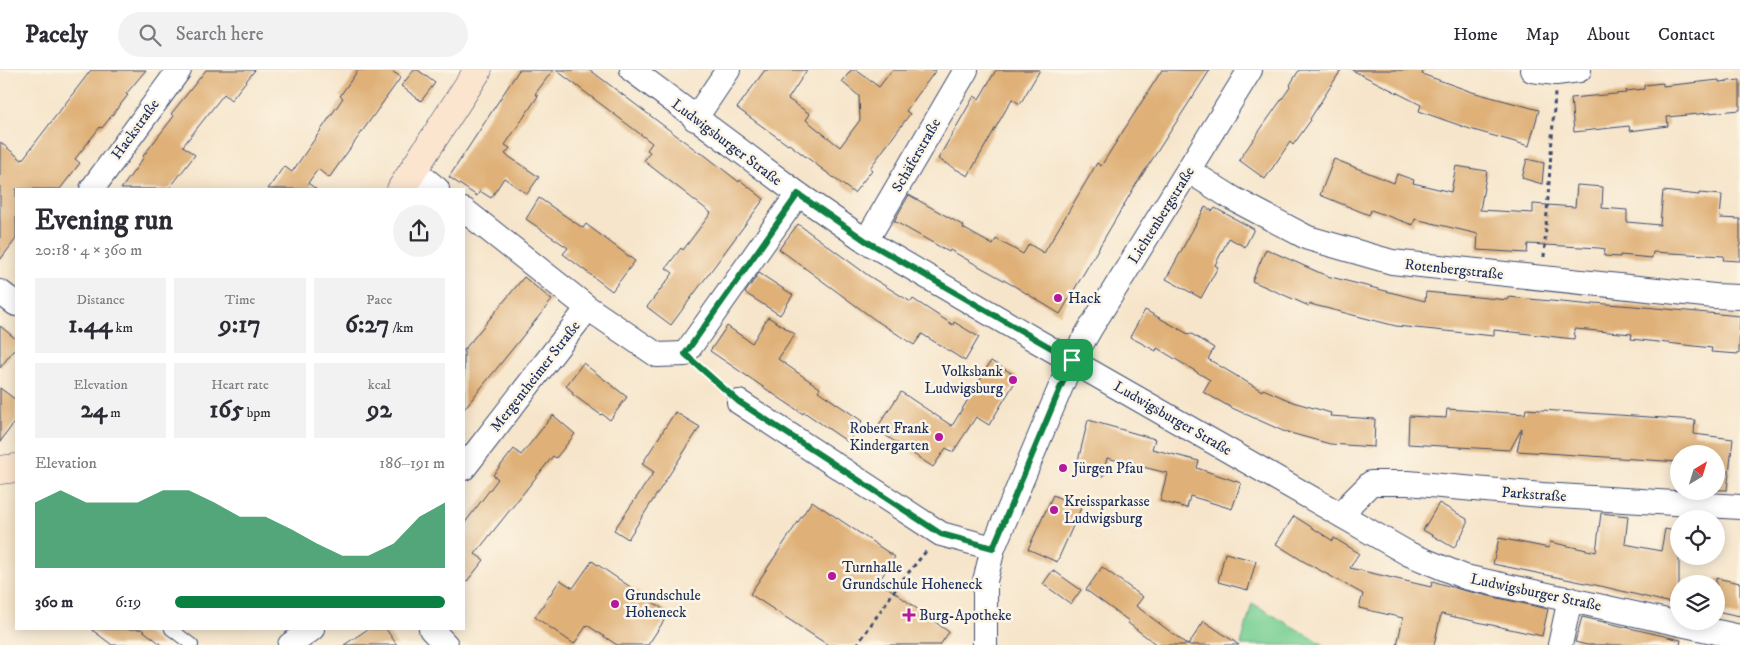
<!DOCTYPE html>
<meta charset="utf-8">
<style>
body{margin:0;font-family:"IM FELL DW Pica",serif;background:#f2f2f3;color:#2b2b33;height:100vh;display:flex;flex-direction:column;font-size:19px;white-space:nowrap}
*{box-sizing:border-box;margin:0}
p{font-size:16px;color:#7c7c81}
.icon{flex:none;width:28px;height:28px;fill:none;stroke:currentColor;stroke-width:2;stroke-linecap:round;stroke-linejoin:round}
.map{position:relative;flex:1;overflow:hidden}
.panel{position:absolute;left:15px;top:118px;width:450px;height:442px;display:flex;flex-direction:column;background:#fff;border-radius:0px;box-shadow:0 2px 12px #0003}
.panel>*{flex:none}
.needle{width:32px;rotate:38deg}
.buttons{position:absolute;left:1670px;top:375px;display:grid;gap:10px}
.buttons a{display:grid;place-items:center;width:55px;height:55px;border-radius:50%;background:#fff;box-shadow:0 2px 12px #0003;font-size:25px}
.pin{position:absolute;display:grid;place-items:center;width:42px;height:42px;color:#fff;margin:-21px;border-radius:10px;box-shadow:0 2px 8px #0006}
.round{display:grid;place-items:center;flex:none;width:52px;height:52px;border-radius:26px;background:#f2f2f3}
.summary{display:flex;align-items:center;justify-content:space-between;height:85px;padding:0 20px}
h1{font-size:28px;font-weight:700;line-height:38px}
.metrics{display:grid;grid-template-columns:repeat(3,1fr);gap:8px;height:85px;padding:5px 20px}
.metrics div{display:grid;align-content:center;border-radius:0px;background:#f2f2f3;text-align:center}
.metrics b{font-size:25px;font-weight:700}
.metrics small{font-size:14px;font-weight:400}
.metrics p{font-size:14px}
.chart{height:140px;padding:10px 20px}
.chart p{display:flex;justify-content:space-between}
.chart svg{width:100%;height:90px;margin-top:5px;fill:#0b8043;opacity:.7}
ul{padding:0 20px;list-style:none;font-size:16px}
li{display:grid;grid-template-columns:80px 60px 1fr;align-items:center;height:38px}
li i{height:12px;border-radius:6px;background:#0b8043}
header{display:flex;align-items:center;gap:30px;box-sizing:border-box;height:70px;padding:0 25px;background:#fff;border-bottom:1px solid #e1e1e2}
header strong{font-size:24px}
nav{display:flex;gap:28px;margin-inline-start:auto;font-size:18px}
.search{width:350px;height:45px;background:#f2f2f3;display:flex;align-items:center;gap:12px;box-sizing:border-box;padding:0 18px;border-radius:28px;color:#7c7c81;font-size:19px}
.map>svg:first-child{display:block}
</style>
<header>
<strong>Pacely</strong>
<div class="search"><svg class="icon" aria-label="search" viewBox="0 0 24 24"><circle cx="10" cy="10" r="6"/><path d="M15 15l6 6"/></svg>Search here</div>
<nav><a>Home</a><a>Map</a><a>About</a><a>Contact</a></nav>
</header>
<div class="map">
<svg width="1740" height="575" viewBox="0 0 1740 575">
<rect width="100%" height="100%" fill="#fcf5e5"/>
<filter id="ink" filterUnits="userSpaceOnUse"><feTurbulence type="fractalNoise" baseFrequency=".02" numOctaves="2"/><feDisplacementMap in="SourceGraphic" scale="10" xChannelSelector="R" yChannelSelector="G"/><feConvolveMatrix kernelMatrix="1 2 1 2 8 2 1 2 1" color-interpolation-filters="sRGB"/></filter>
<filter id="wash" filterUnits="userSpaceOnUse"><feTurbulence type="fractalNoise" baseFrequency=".0096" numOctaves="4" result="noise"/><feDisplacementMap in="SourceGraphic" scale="20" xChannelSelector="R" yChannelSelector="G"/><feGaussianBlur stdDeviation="1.12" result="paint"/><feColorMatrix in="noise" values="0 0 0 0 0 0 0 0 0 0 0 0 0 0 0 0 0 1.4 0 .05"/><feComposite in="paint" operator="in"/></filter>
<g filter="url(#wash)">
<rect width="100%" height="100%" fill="#f6e5cb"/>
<path fill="#79d095" stroke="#4a807a" d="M1252,533L1324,575H1241Z"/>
<g id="blocks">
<g fill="#dfb077">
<path d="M91,0H146L126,24L128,25L102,58L100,57L75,89L80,93L60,119H16V169L0,190V72L22,90Z"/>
<path d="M206,0H255L231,30L224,24L183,76L195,85L169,119H121L144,87L143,86L174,46L171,44Z"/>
<path d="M358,0H390L401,7L329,108L318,99L308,113L316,119H268L284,96L292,102L343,28L340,26Z"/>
<path d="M414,0H418L435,13L421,31L401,16Z"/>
<path d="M519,0H553L535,24L538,26L505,75L510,78L505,84L539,107L527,124L504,108L491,128L480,121L477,126L449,107Z"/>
<path d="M556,0H590L701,84L702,83L739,112L740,110L764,129L671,255L647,237L673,203L666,198L681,178L683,180L711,143L644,91L650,82L647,80L652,73Z"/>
<path d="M765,0H807L788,29L810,44L806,50L840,77L860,50L859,26L842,12L851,0H856L879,17L892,0H936L906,41L910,44L870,98L872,100L854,123L789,74L788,75L737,38Z"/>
<path d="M996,0H1040L1020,34L1012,29L968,106L938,89L974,26L979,29Z"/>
<path d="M1162,0H1210L1135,116L1060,244L1016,217L950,180L949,182L894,151L909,125L964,156L963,158L993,175L996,169L1023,184L1029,174L1044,183L1097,93L1101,96Z"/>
<path d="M1299,0H1341L1310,49L1311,50L1293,75L1290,72L1265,109L1239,90L1291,16L1290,15Z"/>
<path d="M1352,0H1424L1422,4L1472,22L1539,40L1529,76L1470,59L1419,41L1421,35Z"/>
<path d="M1719,10V12L1740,10V40L1667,47L1668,56L1630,61L1629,56L1574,62L1571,28L1626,23L1625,21L1644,19V15L1663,13V16Z"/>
<path d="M1334,89L1394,113L1397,104L1414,110L1413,113L1451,122L1456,96L1487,101L1480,140L1533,143V134L1575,137L1577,115L1603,117L1602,138L1627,140V152L1660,155L1663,121L1699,125V123L1722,125L1720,148L1740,149V191L1723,190L1724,186L1653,182L1652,188L1620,185V187L1604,186L1605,179L1599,178L1528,174L1527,183L1477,180L1478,164L1415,149L1413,155L1371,140L1369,145L1320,125Z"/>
<path d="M1527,89L1544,93L1542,114L1522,108Z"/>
<path d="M539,128L583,158L586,154L635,191L612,221L563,184L568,178L526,149Z"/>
<path d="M1205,137L1213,141L1215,138L1254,159L1245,177L1229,168L1215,195L1218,197L1201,228L1166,209Z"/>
<path d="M798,154L869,206L911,232L913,229L953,255L954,252L979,267L965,291L922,264L914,275L874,249L779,179Z"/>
<path d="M1266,179L1327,206L1425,231L1426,222L1508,230V227L1593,235V233L1634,236L1740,246L1739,284L1711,282L1712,278L1631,269L1632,264L1575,259L1574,269L1494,260V266L1396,256L1310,234L1309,236L1252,211Z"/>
<path d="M759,203L793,225L780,245L745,223Z"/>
<path d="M524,207L552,230L464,339V280Z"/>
<path d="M1145,240L1190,265V263L1214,278L1208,289L1262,321L1263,319L1293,332L1331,343L1330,346L1375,349L1374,377L1330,374L1283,361L1232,338L1203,322L1210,310L1157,278L1156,281L1130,267Z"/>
<path d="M768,247L795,264L778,289L820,318L818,321L862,351L848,372L804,342L803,344L710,281L727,256L752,273Z"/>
<path d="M0,256L16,269V277L0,298Z"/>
<path d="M991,291L1018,307L989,355L976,347L953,382L946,378L933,397L876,359L901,322L952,356Z"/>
<path d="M583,293L627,327L610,350L602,344L601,345L572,324L573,322L566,316Z"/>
<path d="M0,318L16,330V350L0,372Z"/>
<path d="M1447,339L1525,344L1526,339L1695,350L1694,364L1733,369L1727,420H1716V384H1679V392L1517,381L1522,358L1510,380L1408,374L1409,346L1446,348Z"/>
<path d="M675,342L700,357L628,469L614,460L654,402L642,394Z"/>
<path d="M553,345L575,364L556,388L553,386L475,484L484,490L464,515V454L498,409L493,405L514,379L521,385Z"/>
<path d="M1088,350L1155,369L1152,379L1199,391L1197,398L1241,413L1232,439L1190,426L1187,438L1160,431L1167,403L1107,388L1103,406L1076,399Z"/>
<path d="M1053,425L1081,438L1057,492L1028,479Z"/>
<path d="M812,431L895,487L879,511L949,562L940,575H828L750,524Z"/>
<path d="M1439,433L1467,449V455L1454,478L1423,460Z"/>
<path d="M1601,443L1628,446L1625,474L1661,481L1665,459L1679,462V535L1605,517L1493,494L1499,468L1549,478L1550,472L1596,482Z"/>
<path d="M1294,446L1333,471L1334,468L1359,483L1350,498L1431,517L1432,511L1462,520L1548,539L1542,566L1441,544L1434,575H1397L1403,548L1359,538L1363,524L1303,491L1276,474Z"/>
<path d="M1225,483L1256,491L1248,520L1218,512Z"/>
<path d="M592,491L669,543L648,575H617L587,555L574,574L535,547L560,510L573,518Z"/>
<path d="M1102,497L1143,527L1136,536L1188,575L1204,551L1239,575H1157L1128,553L1129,551L1086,520Z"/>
<path d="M1053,500L1081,520L1071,534L1043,514Z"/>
<path d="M1716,508L1740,513V546L1716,541Z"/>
<path d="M1582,547L1681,570L1680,575H1587L1575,572Z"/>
<path d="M91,559H141L162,575H112Z"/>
<path d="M368,559H386L397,575H344Z"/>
</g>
</g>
</g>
<g filter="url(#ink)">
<use href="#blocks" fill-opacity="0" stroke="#3c4a6e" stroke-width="1"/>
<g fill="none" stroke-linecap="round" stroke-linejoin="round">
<defs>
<path id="lane" d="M171,559L192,575"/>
<g id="street">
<path d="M632,0L798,124L866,171L1037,271L1409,484L1465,507L1740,567"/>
<path d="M1532,0L1556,3L1579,0"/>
<path d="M695,49L728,0"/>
<path d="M414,100L437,119"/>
<path d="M1189,101L1232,128L1308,168L1392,192L1714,226L1740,227"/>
<path d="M92,119L179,0"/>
<path d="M464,140L588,238L657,285L685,284L798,124"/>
<path d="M866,171L966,0"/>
<path d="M0,222L16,234"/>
<path d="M739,332L941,464L993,478"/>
<path d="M464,398L588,238"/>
<path d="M1343,446L1352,432L1371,413H1408L1542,425L1740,437"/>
<path d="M431,559L446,575"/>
<path d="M290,575L312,559"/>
<path d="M985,575V511L993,478L1072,290L1090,259L1250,0"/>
<path d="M1560,575L1570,529"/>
</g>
<g id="secondary">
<path d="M401,119L478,0"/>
<path d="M0,400L16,398"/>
</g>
</defs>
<use href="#lane" stroke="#3c4a6e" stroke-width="14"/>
<use href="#street" stroke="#3c4a6e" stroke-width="26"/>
<use href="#secondary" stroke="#3c4a6e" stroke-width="29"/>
<g stroke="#3c4a6e" stroke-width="3" stroke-dasharray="4 4" stroke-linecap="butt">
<path d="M1544,187L1555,23"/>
<path d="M700,297L724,318"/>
<path d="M857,575L899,514L928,479"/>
</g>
<use href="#lane" stroke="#fff" stroke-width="12"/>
<use href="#street" stroke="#fff" stroke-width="24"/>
<use href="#secondary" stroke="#fce5cf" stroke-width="28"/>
</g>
</g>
<g fill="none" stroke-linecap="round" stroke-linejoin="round" filter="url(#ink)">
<defs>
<path id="route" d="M798,124L866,171L1072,290L993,478L941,464L739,332L685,284Z"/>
</defs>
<use href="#route" stroke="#fff" stroke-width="10"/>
<use href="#route" stroke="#0b8043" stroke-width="6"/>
</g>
<g fill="#b5179e" stroke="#fcf5e5" stroke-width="2">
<circle cx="1058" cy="228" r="5"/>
<circle cx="1013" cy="310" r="5"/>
<circle cx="939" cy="367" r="5"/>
<circle cx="1063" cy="398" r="5"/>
<circle cx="1054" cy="440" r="5"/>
<circle cx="832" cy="506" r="5"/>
<circle cx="615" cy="534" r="5"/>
<path d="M906.5 537.5h5v5h5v5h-5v5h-5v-5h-5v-5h5z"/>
</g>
<g text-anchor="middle" stroke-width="5" stroke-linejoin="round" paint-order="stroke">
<g font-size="15" fill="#1b2f5e" stroke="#fcf5e5">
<text transform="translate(135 59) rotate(-54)" y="5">Hackstraße</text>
<text transform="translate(727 72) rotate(37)" y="5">Ludwigsburger Straße</text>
<text transform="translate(916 85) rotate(-60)" y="5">Schäferstraße</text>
<text transform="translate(1161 145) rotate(-58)" y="5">Lichtenbergstraße</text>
<text transform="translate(1454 199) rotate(6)" y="5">Rotenbergstraße</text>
<text transform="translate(535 306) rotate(-52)" y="5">Mergentheimer Straße</text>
<text transform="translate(1173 348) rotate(30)" y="5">Ludwigsburger Straße</text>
<text transform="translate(1534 424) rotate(4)" y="5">Parkstraße</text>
<text transform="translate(1536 522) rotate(12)" y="5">Ludwigsburger Straße</text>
</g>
<g font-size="15" fill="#1b2f5e" stroke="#fcf5e5" text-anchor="start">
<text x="1068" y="233">Hack</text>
<text x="1003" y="306" text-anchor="end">Volksbank<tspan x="1003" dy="17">Ludwigsburg</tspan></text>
<text x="929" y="363" text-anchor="end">Robert Frank<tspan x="929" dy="17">Kindergarten</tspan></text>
<text x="1073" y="403">Jürgen Pfau</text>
<text x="1064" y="436">Kreissparkasse<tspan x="1064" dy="17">Ludwigsburg</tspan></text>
<text x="842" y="502">Turnhalle<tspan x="842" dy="17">Grundschule Hoheneck</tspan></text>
<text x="625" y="530">Grundschule<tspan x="625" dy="17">Hoheneck</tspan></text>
<text x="919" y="550">Burg-Apotheke</text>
</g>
</g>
</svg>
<div class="buttons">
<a><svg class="needle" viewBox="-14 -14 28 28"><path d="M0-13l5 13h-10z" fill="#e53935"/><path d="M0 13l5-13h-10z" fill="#7c7c81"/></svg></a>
<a><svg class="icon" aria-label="locate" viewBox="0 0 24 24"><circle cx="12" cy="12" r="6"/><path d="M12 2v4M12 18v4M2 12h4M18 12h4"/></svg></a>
<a><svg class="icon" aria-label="layers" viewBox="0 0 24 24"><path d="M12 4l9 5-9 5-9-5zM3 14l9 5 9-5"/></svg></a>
</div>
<div class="pin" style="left:1072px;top:290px;background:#1e9e55"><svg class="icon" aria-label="arrive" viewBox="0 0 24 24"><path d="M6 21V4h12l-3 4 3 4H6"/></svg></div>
<section class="panel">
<div class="summary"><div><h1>Evening run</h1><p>20:18 · 4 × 360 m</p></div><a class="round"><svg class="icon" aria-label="share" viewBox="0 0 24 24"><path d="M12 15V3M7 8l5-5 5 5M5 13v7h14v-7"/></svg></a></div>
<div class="metrics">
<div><p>Distance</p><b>1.44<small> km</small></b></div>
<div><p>Time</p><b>9:17</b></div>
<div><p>Pace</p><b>6:27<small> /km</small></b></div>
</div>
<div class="metrics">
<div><p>Elevation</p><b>24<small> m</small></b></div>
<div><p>Heart rate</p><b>165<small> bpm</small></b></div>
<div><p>kcal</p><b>92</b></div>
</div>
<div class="chart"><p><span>Elevation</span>186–191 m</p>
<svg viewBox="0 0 160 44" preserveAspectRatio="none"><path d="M0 44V12L10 6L20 12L30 12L40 12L50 6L60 6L70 12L80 19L90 19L100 25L110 32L120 38L130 38L140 32L150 19L160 12V44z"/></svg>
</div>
<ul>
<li><b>360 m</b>6:19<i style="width:100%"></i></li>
</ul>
</section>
</div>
